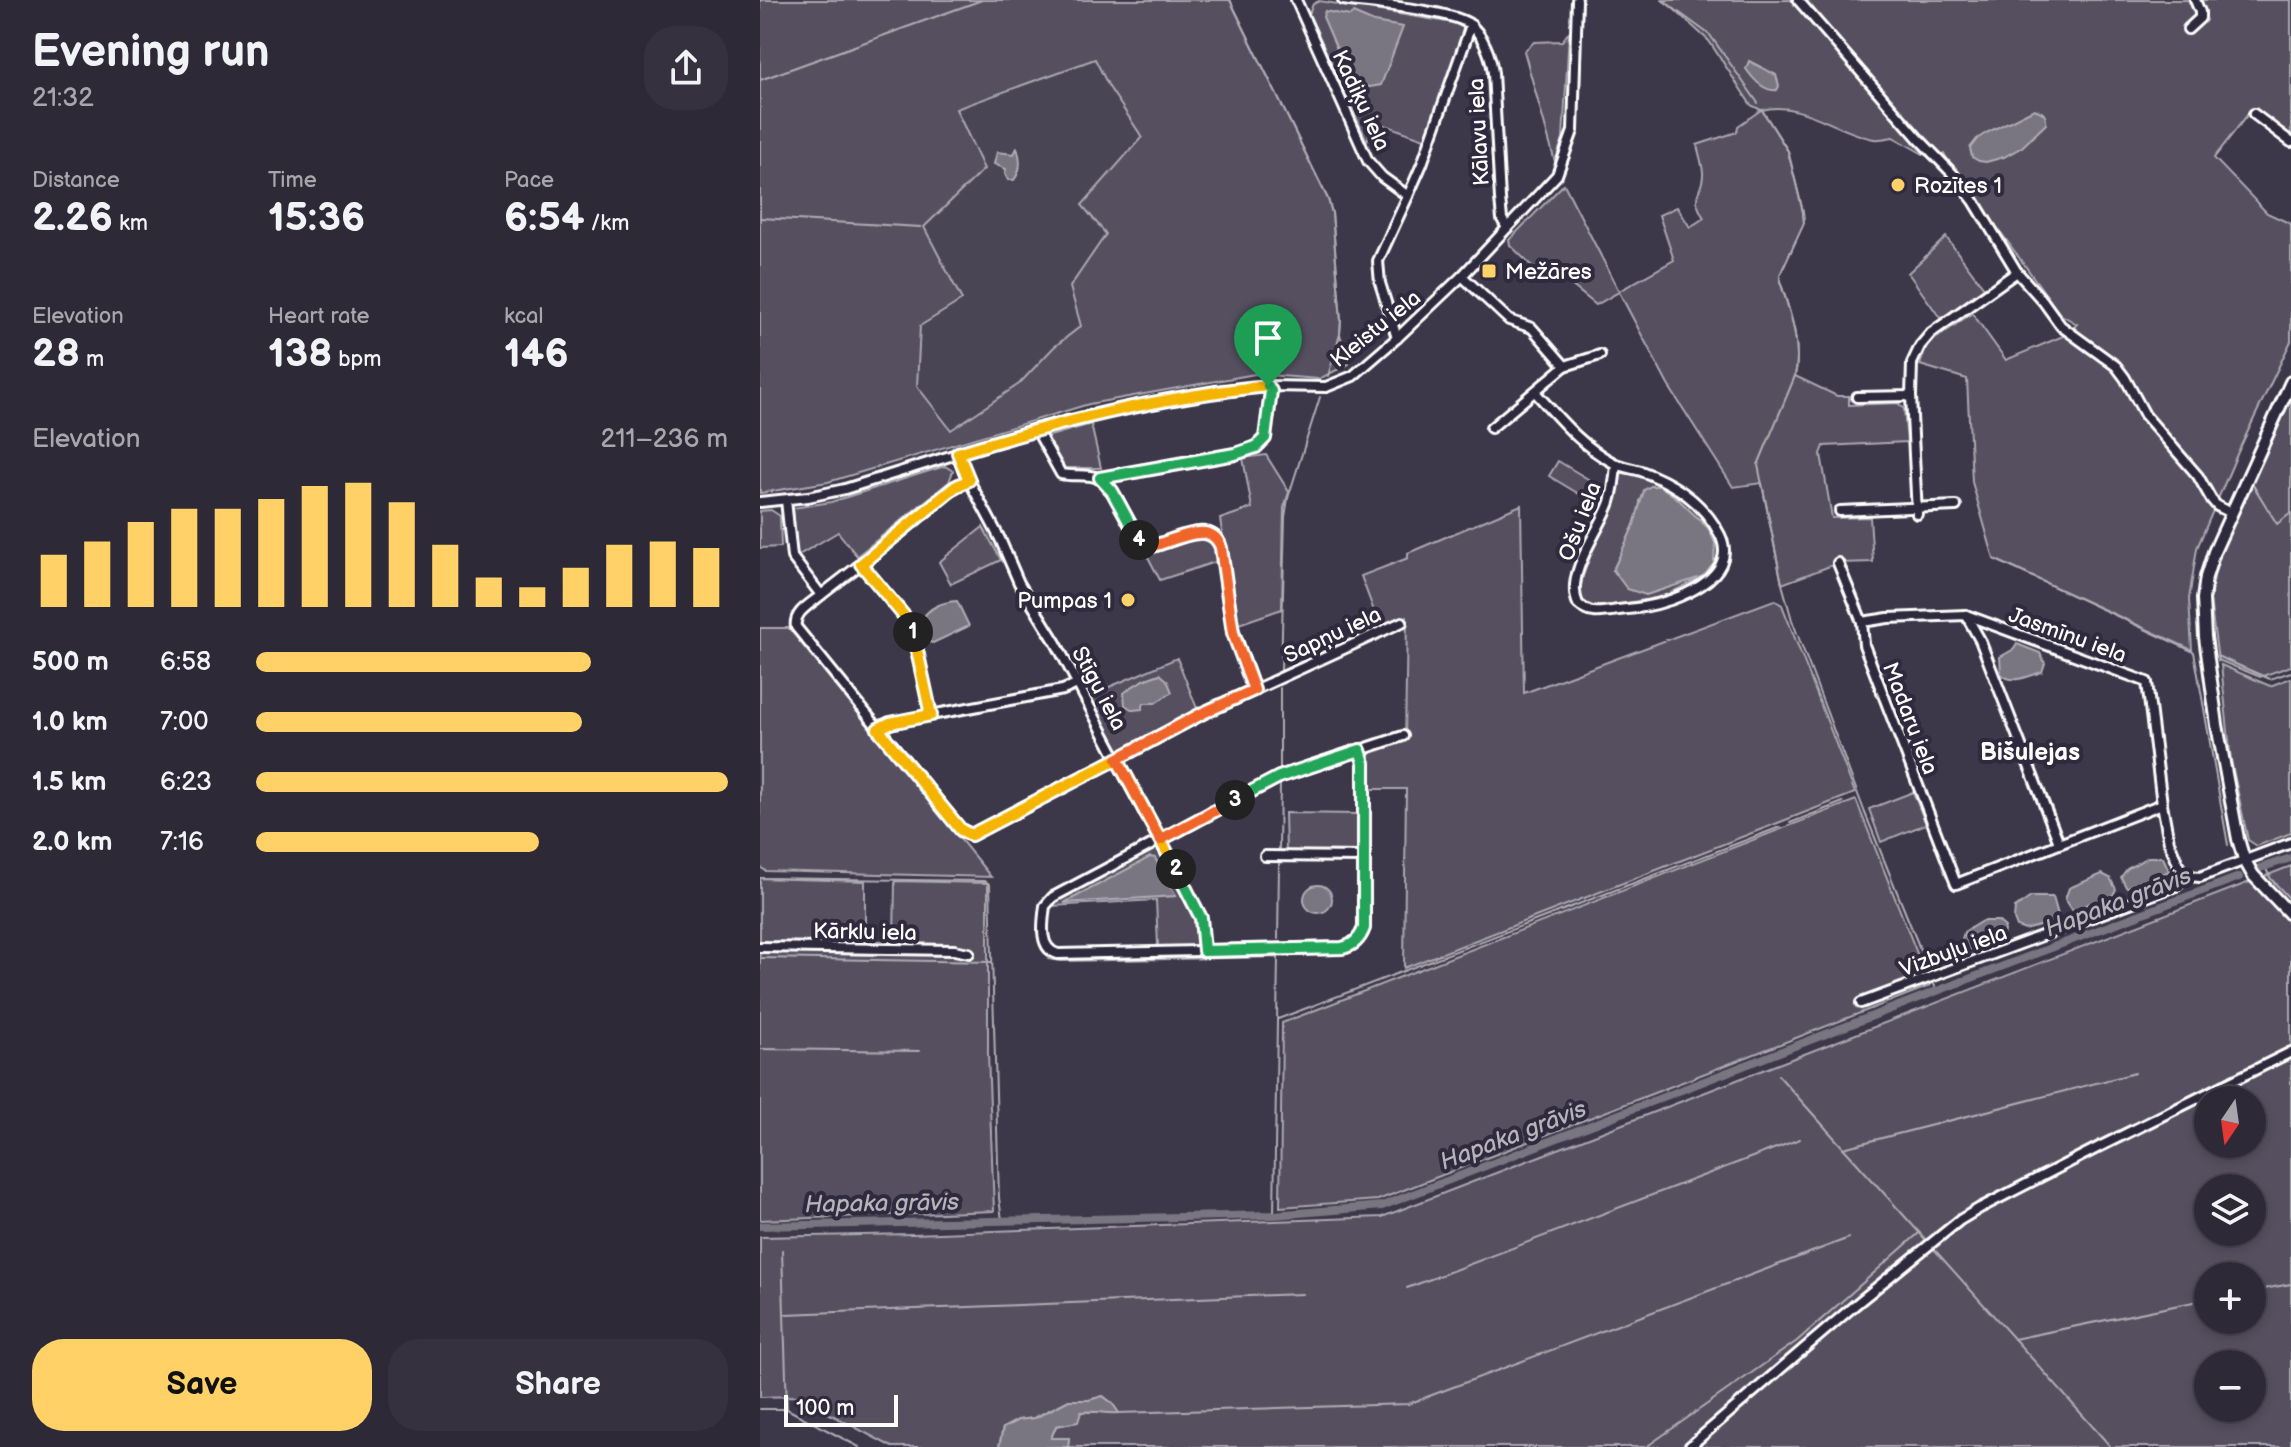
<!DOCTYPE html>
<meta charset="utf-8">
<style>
body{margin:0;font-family:"Balsamiq Sans",sans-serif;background:#35313f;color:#f1f3f6;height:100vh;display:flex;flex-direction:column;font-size:30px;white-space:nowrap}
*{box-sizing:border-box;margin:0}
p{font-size:26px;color:#a7a6ad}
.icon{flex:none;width:44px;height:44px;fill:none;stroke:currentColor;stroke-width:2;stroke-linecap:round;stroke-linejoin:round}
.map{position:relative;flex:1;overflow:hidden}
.sheet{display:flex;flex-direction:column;background:#2d2937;width:760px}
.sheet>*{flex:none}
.needle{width:52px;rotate:193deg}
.buttons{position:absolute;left:1434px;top:1086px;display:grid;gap:16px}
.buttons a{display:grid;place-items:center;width:72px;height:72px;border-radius:50%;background:#2d2937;box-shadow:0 4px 12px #0003,0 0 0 2px #484552;font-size:40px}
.scale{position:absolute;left:24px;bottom:20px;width:114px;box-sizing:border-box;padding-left:8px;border:4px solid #fff;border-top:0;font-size:22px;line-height:28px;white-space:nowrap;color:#fff;-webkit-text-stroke:6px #2f2a3d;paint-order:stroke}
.pin{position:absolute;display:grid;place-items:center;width:68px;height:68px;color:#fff;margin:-82px -34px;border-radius:50% 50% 50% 0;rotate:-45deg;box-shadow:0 0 8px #0007}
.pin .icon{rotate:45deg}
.km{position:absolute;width:40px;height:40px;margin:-20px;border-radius:50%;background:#222;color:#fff;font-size:22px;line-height:40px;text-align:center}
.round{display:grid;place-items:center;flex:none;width:84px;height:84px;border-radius:32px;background:#35313f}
.overview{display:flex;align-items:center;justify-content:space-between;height:136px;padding:0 32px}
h1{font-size:44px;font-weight:600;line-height:60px}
.figures{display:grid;grid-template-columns:repeat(3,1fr);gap:12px;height:136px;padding:8px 32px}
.figures div{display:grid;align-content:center}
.figures b{font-size:40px;font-weight:600}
.figures small{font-size:22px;font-weight:400}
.figures p{font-size:22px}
.chart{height:224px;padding:16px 32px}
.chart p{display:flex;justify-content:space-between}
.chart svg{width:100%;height:144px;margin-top:8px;stroke:#ffd166;stroke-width:6}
.button{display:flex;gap:16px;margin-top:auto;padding:16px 32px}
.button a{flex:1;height:92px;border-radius:32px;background:#ffd166;color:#111;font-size:32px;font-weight:600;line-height:92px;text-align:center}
.button a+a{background:#35313f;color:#f1f3f6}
ul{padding:0 32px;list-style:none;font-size:26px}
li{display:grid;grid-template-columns:128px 96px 1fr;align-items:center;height:60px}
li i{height:20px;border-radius:10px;background:#ffd166}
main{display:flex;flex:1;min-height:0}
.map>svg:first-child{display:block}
</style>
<main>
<section class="sheet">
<div class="overview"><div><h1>Evening run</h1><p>21:32</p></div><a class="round"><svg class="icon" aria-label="share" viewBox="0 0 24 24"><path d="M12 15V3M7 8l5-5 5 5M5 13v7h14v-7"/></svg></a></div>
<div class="figures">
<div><p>Distance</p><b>2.26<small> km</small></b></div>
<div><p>Time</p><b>15:36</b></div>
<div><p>Pace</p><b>6:54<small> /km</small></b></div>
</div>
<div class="figures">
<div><p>Elevation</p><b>28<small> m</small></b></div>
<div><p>Heart rate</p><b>138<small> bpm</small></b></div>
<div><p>kcal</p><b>146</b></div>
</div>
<div class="chart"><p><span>Elevation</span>211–236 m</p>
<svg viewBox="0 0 160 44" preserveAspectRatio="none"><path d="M5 44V28M15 44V24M25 44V18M35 44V14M45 44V14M55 44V11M65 44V7M75 44V6M85 44V12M95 44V25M105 44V35M115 44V38M125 44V32M135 44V25M145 44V24M155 44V26"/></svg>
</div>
<ul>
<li><b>500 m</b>6:58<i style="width:71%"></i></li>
<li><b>1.0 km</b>7:00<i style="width:69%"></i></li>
<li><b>1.5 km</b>6:23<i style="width:100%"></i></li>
<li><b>2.0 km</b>7:16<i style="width:60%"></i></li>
</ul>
<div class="button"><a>Save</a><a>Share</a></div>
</section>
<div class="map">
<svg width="1531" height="1447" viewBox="0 0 1531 1447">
<rect width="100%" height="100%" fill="#3c3749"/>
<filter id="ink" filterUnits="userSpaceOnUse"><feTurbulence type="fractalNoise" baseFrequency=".0125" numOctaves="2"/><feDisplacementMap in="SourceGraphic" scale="16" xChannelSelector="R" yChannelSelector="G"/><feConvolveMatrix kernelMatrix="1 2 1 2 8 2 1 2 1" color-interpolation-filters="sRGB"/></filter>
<g filter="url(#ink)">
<path fill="#494455" d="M335,59L349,87L382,137L322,204L346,234L336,251L321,326L294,347L259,384L191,430L157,386L160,326L202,300L164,227L219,158L195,109Z"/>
<g fill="#555060" stroke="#aaa8b0" stroke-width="2" fill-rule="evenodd">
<path d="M0,0H470L568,199L572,213L581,320L580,334L589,364L559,379L495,374L329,404L68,482L0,493ZM335,59L349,87L382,137L322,205L346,234L310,287L321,326L294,347L259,384L191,430L157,386L160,326L202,300L164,227L224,169L196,109Z"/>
<path d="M904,0H1531V138L1492,109L1454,158L1507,213L1531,224V341L1478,452L1437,548L1429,599L1432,650L1234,559L1212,482L1207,379L1160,365L1167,345L1212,313L1246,360L1308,334L1317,324L1300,314L1184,154L1172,159L1133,137C1127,138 1120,140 1114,139C1076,132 1041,100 1002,110L1028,151L1043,212L1044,223L1020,275V281C1030,312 1042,345 1035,376L1077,396H1089V405L1138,403L1144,409L1147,442L1064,446L1061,454L1072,518L1110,517L1113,562L1078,563L1022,584L1002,483L973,487L908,385L859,292L836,305L800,276L777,271L750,245L749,240L804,184L859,291L914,260L899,215L917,207L930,227L944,218C928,192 944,194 943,172C942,163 939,154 937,145L977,132L978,126L1001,110L991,105L949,41Z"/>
<path d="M559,1L694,23L703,28L704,35L667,140L614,121L607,141L549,14L553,4Z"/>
<path d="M809,32L803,138L795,162L764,51L774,42L802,41Z"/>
<path d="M1186,237L1224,288L1181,319L1148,273Z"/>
<path d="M1531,391V666L1500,677L1458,660L1450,600L1458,554Z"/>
<path d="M331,424L341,468H305L286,437Z"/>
<path d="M506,455L529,492L524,508L522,609L476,625L460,519L492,508L483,458Z"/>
<path d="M798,461L833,482L824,497L789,476Z"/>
<path d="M185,466L193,471L189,482L97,556L78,532L37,556L33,508L71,502Z"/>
<path d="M868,470L898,480L940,512L957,535L961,558L948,574L902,597L855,605L828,607L821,600L820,591L823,576L835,544L855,505L859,473ZM880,500L928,510L939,519L944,576L886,595L853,570C862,550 880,522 880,500Z"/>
<path d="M761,505L764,693L1014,600L1022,605L1095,793L644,968L646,789H606V756L615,750L645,740L647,616L620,627L601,576L648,558V553Z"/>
<path d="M11,510L20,516L21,547L0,548V511Z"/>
<path d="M223,527L241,560L191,584L179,562Z"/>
<path d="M441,537L454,543L458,561L400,580L386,553Z"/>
<path d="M0,628H29L231,877L6,871L0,867Z"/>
<path d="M417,658L438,711L360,751L328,696ZM400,674L395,703H384L369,689L386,679Z"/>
<path d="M1461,665L1510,686L1531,678V833L1497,846L1488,840L1471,760Z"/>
<path d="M1153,792L1166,824L1121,842L1109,809Z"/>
<path d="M1096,800L1170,986L618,1200L520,1207L522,1023Z"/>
<path d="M525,813L599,814V853H526Z"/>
<path d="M397,845L439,922V946H398L396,900L292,906V902Z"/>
<path d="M1531,866V1447H308L309,1438H291L296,1426L317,1422L321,1412H358L352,1403L343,1396L329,1400H309L274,1418L258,1420L243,1428L239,1447H132L36,1396L0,1397V1237L153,1234L622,1217ZM1448,1100H1492V1144H1448ZM1448,1188H1492V1232H1448ZM1448,1276H1492V1320H1448ZM1448,1364H1492V1408H1448Z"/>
<path d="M0,878L105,881V941H134L135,881L228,883V1054L234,1211L0,1220Z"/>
</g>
<g fill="#797682" stroke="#afadb4" stroke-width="2">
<path d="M565,11L590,16L593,13L614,22L643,27L621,85L610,87L592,84L563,17Z"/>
<path d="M989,61L1016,75L1019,86L1017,90C1004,92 993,79 986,69Z"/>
<path d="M1274,109C1283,112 1287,114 1286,124L1262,147L1244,157L1226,162L1219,161L1212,157L1210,148L1217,139L1226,133Z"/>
<path d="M257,148C261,159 261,171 254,180H248L245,174L246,169L234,164L237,152L254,154Z"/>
<path d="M891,486H900L917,498L949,529L955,543L954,563L944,576L886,595L867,589L853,570L874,525L884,490Z"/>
<path d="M197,601L209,626L173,643L163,641L165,628L161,620C170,607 181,602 197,601Z"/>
<path d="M1257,644L1280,653L1285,663L1282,672C1268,676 1253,685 1241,674L1240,657L1254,649Z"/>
<path d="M400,674L407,680L412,692L395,703H384L382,709L373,710L365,705L364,693C374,684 387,678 400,674Z"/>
<path d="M390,857L395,858L416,896L304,903Z"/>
<path d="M1388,857H1403L1409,871L1378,886L1366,887L1361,877L1367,869Z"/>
<path d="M1342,874L1350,878L1356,889L1352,897L1328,904L1322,909L1313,911L1305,899L1309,888Z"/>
<circle cx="558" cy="899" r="14"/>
<path d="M1271,897H1293L1298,915L1290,923L1265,930L1257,927L1254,919L1255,908Z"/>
<path d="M1222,921H1238L1245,927L1242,939L1208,950L1200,946L1204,932Z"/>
<path d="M343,1396L352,1403L359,1413C344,1414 334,1410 321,1412L318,1422L296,1426L291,1438H309L308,1447H239L243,1428L258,1420L275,1418L309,1400H329Z"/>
</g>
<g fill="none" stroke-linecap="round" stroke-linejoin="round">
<g stroke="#afadb4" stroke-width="2">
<path d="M470,0L568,199L572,213L581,320L580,334L568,376"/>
<path d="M902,0L950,35L998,103"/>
<path d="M0,80L222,0"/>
<path d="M1002,110L1028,151L1043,212L1044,223L1020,275V281C1030,312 1042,345 1035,376L998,465L1022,584L1032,620L1105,813L1169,971"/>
<path d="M0,218L161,227"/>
<path d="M1493,485L1517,524L1531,513"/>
<path d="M1234,559L1434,652L1468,845"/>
<path d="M1457,656L1510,679L1531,672"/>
<path d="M521,671L525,517L528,498L560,397"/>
<path d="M520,769V688"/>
<path d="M1030,823L1083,802"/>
<path d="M519,849L520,783"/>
<path d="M1505,867L1511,879L1531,900"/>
<path d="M0,878L225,881L230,885L239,1198L242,1220"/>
<path d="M518,939L519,864"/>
<path d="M0,958L232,962"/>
<path d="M288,959L301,961L518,957L514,1215"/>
<path d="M1173,982L1177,991"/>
<path d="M518,1019L1020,827"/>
<path d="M0,1049L160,1051"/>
<path d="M1018,1075L1165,1239"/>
<path d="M1083,1148L1375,1073"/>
<path d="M1173,1248L1351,1447"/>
<path d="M22,1250L27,1409"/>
<path d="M647,1288L1040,1139"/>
<path d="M1492,1291L1531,1284"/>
<path d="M25,1314L542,1294"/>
<path d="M1254,1339L1448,1299"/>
<path d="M0,1409H27L99,1447"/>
<path d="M359,1413L648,1404L1089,1238"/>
<path d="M886,1447L1037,1341L1159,1233"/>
</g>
<g stroke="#797682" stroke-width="8">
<path d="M1500,868L1531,858"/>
<path d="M0,1226L514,1215L622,1206L1177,991L1479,877"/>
</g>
<defs>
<g id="minor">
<path d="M536,0L608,161L622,177L648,196L618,261L620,283L637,338"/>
<path d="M583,0C611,4 687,10 708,23C723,34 731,56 733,73L740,199L742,219L747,228"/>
<path d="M1038,0L1158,138L1193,174L1214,201L1257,272L1283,301L1301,326L1356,366L1365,378L1385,415L1438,476L1451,499L1457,506L1471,513"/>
<path d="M1428,29L1440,18V12L1435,0"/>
<path d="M1494,114L1531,142"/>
<path d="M648,196L662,164L711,25"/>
<path d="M702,276L749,320L772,328L805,366L840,355"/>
<path d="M775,392C799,418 820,445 852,462C860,467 871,468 881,471C914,483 944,503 960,535C981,578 914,602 883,607C872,609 862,609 852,611C846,611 840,613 834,612C827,612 823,608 818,604C804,574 840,531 850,502C854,490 855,477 856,464"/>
<path d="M1097,397L1151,396"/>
<path d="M731,428L805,366"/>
<path d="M276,429L301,474C313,477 326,473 338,478C359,486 366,529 384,544C408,551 450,512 461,548L472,626L494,690L642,622"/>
<path d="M340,478L475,454L496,447L505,438L511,391L508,386"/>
<path d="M209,480L195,487L101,564L145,617L152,629L171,715L303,690L317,684"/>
<path d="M26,500L32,557L61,595C51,604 33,612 36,627L201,830L211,835L357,759L296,643L259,583L240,539L204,471L198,453"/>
<path d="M0,502L48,497L85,489L276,429L347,412L457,391L508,386L566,387L593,376L637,338L702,276L797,175L813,131L817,0"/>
<path d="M1080,511L1196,506"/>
<path d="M1157,514L1151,396L1152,363L1160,346L1171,333L1257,272"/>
<path d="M1078,563L1102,622L1104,645L1196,884L1402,804"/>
<path d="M61,595L101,564"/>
<path d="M1206,615L1220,640L1299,843"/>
<path d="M1102,622L1128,618L1206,615L1387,682L1402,804L1409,842L1421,871L1429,876L1440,877L1531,843"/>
<path d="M118,729L130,723L171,715"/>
<path d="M600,750L604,763V928C601,939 593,946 582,948L298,954C278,949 283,922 285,906L293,897L519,777L643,736"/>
<path d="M505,856L603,857"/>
<path d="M0,947L194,950L209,953"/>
<path d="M444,951L441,918L357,759L443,713L494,690"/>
<path d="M1101,1003L1416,886L1429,876"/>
<path d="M929,1447L1095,1305L1200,1220L1220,1208L1341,1146L1531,1052"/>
</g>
<path id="major" d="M1531,382L1454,552L1446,577L1443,599L1445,637L1457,725L1478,839L1484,859L1493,875L1531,915"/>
</defs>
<use href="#minor" stroke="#fff" stroke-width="14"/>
<use href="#major" stroke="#fff" stroke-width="16"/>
<use href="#minor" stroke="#2f2a3d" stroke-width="8"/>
<use href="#major" stroke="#2f2a3d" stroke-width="10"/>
</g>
</g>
<g fill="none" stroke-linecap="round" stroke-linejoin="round" filter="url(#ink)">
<defs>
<path id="split-1" d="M153,632L145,617L101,564L195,487L209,480L198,453C299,422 402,396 508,386"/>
<path id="split-2" d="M153,632L171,715L130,723L118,729L201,830L211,835L357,759L416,869"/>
<path id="split-3" d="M416,869L441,918L444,951L582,948C593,946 600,939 604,928V763L600,750L519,777L475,800"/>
<path id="split-4" d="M379,540L386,545L393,546C413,541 452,518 461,548L473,633L494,690L443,713L357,759L400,840L475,800"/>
<path id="split-5" d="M379,540L352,491L340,478L475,454L496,447L505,438L511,391L508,386"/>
</defs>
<use href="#split-1" stroke="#fff" stroke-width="16"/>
<use href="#split-2" stroke="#fff" stroke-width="16"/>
<use href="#split-3" stroke="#fff" stroke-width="16"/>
<use href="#split-4" stroke="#fff" stroke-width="16"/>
<use href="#split-5" stroke="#fff" stroke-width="16"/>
<use href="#split-1" stroke="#f5b400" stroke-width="10"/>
<use href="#split-2" stroke="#f5b400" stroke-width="10"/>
<use href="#split-3" stroke="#22a559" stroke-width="10"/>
<use href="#split-4" stroke="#f0652b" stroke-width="10"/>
<use href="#split-5" stroke="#22a559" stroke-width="10"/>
</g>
<g fill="#ffd166" stroke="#2f2a3d" stroke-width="3">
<circle cx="1138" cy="185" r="8"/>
<rect x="721" y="263" width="16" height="16" rx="4"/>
<circle cx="368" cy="600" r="8"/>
</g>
<g text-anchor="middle" stroke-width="8" stroke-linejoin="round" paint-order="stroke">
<g font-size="22" fill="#fff" stroke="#2f2a3d">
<text transform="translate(602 100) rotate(65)" y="8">Kadiķu iela</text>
<text transform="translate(718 132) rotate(-93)" y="8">Kālavu iela</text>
<text transform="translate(615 328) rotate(-39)" y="8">Kleistu iela</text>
<text transform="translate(819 521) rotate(-69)" y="8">Ošu iela</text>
<text transform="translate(572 634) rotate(-25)" y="8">Sapņu iela</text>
<text transform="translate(1308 634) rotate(20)" y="8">Jasmīnu iela</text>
<text transform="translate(340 688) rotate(62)" y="8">Stīgu iela</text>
<text transform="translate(1151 718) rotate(69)" y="8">Madaru iela</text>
<text transform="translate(105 931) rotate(1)" y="8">Kārklu iela</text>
<text transform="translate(1193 950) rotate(-20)" y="8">Vizbuļu iela</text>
</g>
<g font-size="22" fill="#fff" stroke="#2f2a3d" text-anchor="start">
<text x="1154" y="193">Rozītes 1</text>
<text x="745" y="279">Mežāres</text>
<text x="352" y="608" text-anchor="end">Pumpas 1</text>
</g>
<g font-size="24" font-weight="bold" fill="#fff" stroke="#2f2a3d">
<text x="1270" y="760">Bišulejas</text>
</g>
<g font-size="24" font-style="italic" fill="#b5b4ba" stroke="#2f2a3d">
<text transform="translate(1358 902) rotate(-21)" y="8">Hapaka grāvis</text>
<text transform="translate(753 1135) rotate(-21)" y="8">Hapaka grāvis</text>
<text transform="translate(122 1203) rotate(-1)" y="8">Hapaka grāvis</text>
</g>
</g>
</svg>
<div class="buttons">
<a><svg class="needle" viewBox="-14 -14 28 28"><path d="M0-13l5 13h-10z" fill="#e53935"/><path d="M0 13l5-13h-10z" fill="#a7a6ad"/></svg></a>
<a><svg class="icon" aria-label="layers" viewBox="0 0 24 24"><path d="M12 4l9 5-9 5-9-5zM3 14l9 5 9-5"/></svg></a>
<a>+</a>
<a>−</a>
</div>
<div class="scale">100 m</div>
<div class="pin" style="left:508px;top:386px;background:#1e9e55"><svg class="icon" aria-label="arrive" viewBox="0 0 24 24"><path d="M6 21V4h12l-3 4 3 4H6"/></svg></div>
<b class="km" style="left:153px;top:632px">1</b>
<b class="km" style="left:416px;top:869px">2</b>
<b class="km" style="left:475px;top:800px">3</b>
<b class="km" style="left:379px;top:540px">4</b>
</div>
</main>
